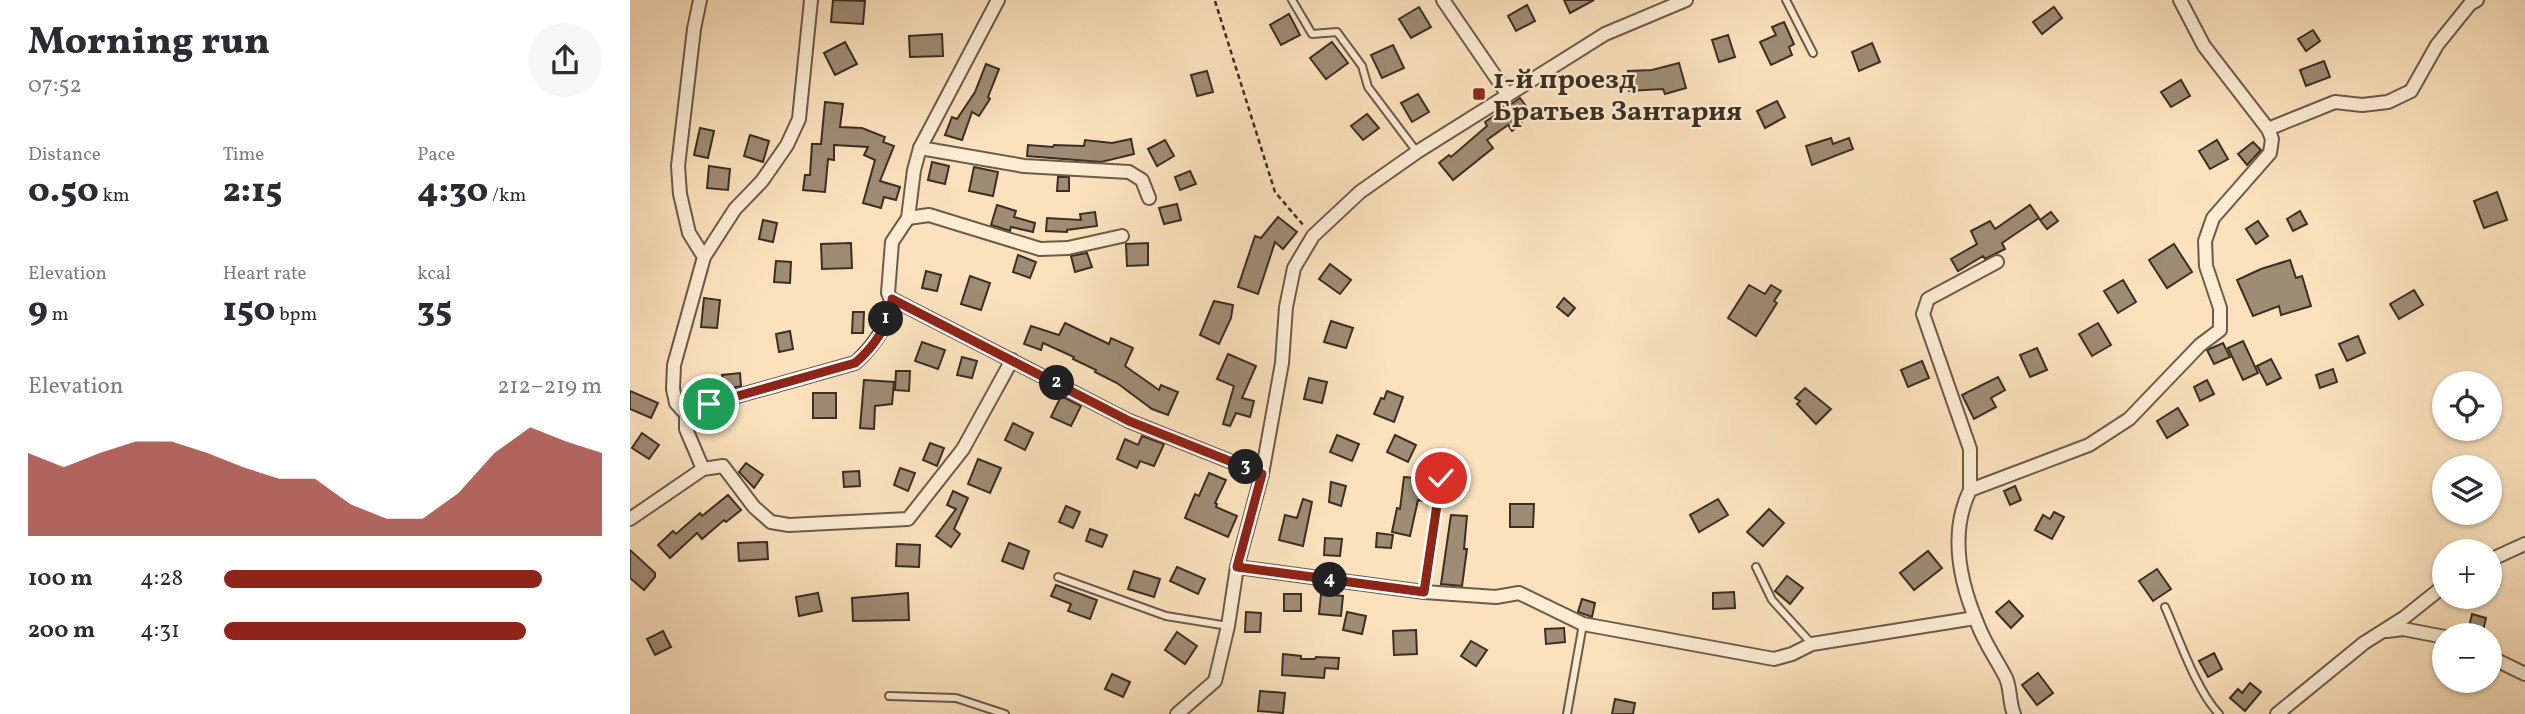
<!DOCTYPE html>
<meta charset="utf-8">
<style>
body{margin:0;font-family:Vollkorn,serif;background:#f7f7f7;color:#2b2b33;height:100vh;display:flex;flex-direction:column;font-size:26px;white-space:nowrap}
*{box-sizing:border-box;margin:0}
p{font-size:23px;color:#7c7c81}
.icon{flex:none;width:38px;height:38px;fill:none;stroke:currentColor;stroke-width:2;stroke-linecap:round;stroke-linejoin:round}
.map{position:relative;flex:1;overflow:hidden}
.panel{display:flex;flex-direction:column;background:#fff;width:630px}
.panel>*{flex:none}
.buttons{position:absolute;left:1802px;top:371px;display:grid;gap:14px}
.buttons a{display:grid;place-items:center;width:70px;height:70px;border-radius:50%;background:#fff;box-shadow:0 2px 5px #0004;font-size:35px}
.pin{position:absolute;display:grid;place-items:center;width:60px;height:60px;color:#fff;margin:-30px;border:4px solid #fff;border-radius:50%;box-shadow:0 2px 7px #0007}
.km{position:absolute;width:35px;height:35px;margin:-18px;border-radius:50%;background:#222;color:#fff;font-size:19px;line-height:35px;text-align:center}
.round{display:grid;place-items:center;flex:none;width:74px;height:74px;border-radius:37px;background:#f7f7f7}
.overview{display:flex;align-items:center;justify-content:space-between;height:119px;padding:0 28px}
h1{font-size:38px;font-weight:800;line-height:52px}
.stats{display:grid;grid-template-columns:repeat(3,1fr);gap:10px;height:119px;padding:7px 28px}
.stats div{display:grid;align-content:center}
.stats b{font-size:35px;font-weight:800}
.stats small{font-size:19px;font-weight:400}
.stats p{font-size:19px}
.chart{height:196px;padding:14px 28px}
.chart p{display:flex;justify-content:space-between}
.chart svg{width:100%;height:126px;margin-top:7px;fill:#8f2418;opacity:.7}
ul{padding:0 28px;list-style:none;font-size:23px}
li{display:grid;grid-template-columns:112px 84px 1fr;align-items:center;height:52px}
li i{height:18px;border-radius:9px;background:#8f2418}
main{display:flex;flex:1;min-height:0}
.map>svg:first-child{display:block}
</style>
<main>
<section class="panel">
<div class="overview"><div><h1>Morning run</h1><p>07:52</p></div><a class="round"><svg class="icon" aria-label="share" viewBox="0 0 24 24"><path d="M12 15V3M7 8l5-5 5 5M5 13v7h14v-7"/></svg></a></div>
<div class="stats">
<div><p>Distance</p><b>0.50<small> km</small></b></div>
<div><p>Time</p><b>2:15</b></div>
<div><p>Pace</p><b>4:30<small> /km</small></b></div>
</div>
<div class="stats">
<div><p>Elevation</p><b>9<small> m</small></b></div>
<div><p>Heart rate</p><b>150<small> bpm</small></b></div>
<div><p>kcal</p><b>35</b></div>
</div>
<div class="chart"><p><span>Elevation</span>212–219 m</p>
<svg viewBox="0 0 160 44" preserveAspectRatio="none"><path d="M0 44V15L10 20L20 15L30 11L40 11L50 15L60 20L70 24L80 24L90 33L100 38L110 38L120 29L130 15L140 6L150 11L160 15V44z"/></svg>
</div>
<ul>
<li><b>100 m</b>4:28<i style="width:84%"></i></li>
<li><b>200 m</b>4:31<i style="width:80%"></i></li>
</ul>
</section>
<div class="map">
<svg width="1895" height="714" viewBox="0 0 1895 714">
<rect width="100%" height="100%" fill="#fbe2bd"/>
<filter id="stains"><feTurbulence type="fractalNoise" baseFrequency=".00286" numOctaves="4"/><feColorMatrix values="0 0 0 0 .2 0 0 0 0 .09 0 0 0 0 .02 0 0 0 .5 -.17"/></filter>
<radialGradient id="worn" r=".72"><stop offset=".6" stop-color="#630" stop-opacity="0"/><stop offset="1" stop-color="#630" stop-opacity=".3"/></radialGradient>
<g fill="#9f8c74" stroke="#3b2e24" stroke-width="2">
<path d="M203,0L235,1L233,24L201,22Z"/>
<path d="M934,0H964L940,13Z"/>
<path d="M897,5L905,21L886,31L878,16Z"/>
<path d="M789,7L801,27L781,38L769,19Z"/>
<path d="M1424,7L1432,18L1412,34L1403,22Z"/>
<path d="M659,14L670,35L651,45L640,25Z"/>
<path d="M1154,22L1164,44L1159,47L1162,55L1141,65L1130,42L1146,35L1142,27Z"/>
<path d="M1683,30L1690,41L1676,51L1668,39Z"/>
<path d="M312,34L313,56L280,57L279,36Z"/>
<path d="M1098,35L1105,57L1089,62L1082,40Z"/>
<path d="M215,42L227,64L205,75L194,53Z"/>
<path d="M702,42L718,63L696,79L680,58Z"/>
<path d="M1242,43L1250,62L1229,71L1222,52Z"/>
<path d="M763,45L774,68L752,78L741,55Z"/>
<path d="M1694,61L1700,77L1676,86L1670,70Z"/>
<path d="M1049,63L1056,88L1035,94L1033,89L999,91L998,71L1022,70Z"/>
<path d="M356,64L369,69L358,97L360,99L349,116L342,112L332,140L315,135L322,117L327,119L345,92Z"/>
<path d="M577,71L583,92L567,96L561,75Z"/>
<path d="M1551,80L1560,96L1541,107L1531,92Z"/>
<path d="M788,94L799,112L782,122L771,103Z"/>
<path d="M890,98L899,110L888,118L892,123L882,131L878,125L857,140L863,148L823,180L809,163L819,155L821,157L857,126L855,122Z"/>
<path d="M1147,101L1155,117L1135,128L1127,111Z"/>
<path d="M195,102L213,104L210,127L232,128L255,137L253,142L264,146L250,181L270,187L266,200L254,197L251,208L233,203L245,160L234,155L238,147L204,145V160L198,159L195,192L173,190L175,175H180L182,144H191Z"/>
<path d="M737,114L749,128L733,140L721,126Z"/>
<path d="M70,128L84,131L78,158L64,155Z"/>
<path d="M120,135L139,141L133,162L114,156Z"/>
<path d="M1201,138L1203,144L1219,138L1223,149L1182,165L1176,146Z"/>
<path d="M501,139L504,154L471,162L397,156L398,145L423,147L424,145L454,146L455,140L482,143Z"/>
<path d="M535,140L544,156L527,166L518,149Z"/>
<path d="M1587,140L1598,159L1580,169L1569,151Z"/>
<path d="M1623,142L1631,150L1617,165L1608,154Z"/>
<path d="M302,162L319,166L315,184L298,180Z"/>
<path d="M79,166L100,169L98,190L77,188Z"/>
<path d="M344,167L368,172L363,196L339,191Z"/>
<path d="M560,171L566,184L550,190L545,177Z"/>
<path d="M428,177H439V191H427Z"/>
<path d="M1867,192L1877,220L1854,228L1844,201Z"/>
<path d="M547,204L551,220L534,224L529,208Z"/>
<path d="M367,205L386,211L384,217L405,223L403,232L381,227L380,231L361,225Z"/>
<path d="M1400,205L1409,218L1372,243L1375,249L1355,259L1353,256L1328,271L1321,259L1347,244L1341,231L1360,221L1365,229Z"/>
<path d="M1670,211L1677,224L1663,231L1657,219Z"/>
<path d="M465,212L467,226L437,230V232L416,231L417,218L451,220L450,214Z"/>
<path d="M1421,212L1428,221L1417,229L1410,220Z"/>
<path d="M648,217L667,232L653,249L645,242L628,294L608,287L625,236L631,238Z"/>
<path d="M133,220L147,223L143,242L129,239Z"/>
<path d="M1628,221L1638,236L1626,244L1616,229Z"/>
<path d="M221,243L222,268L192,269L191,244Z"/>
<path d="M518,243V265L497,266L496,244Z"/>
<path d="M1544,244L1562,272L1537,288L1519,260Z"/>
<path d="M457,253L462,267L445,272L441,256Z"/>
<path d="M388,255L406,262L400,278L383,272Z"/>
<path d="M1660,260L1666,278L1672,276L1681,306L1651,315L1649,306L1623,316L1607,280L1631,269Z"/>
<path d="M146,261L161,262L160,283L144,282Z"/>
<path d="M700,264L721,280L710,294L689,279Z"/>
<path d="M296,271L311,275L307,291L292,288Z"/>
<path d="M340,276L360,283L351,310L331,304Z"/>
<path d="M1493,280L1506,302L1488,313L1474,291Z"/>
<path d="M1119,285L1135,294L1141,285L1151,291L1144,301L1147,303L1126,336L1098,318Z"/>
<path d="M1784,290L1793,305L1769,319L1760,304Z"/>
<path d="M74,298L90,300L87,328L71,327Z"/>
<path d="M934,298L945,308L938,316L927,307Z"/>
<path d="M584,301L603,305L601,318L589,344L570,335Z"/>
<path d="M223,312H234L233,333H222Z"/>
<path d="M701,321L723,328L716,348L694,342Z"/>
<path d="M435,323L479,344L481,338L503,348L495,366L529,390L531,385L548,392L538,415L522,409L487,383L465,372L466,370L443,359L444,357L413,343L411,350L394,344L401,326L429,335Z"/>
<path d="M1468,323L1481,345L1462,356L1449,334Z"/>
<path d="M160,331L163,349L149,352L146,334Z"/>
<path d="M1728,336L1735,353L1717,361L1709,344Z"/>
<path d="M1613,341L1628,373L1613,380L1598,348Z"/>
<path d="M292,342L315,350L308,369L285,361Z"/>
<path d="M1593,343L1600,357L1584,364L1577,350Z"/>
<path d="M1407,348L1417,370L1400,377L1390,355Z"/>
<path d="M598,354L626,366L612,398L624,401L620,417L606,413L600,426L593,424L604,386L587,379Z"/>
<path d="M332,357L347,361L342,378L327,375Z"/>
<path d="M1641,359L1651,378L1637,385L1627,366Z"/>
<path d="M1292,361L1299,378L1278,387L1271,370Z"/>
<path d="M1703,369L1707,382L1690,388L1686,375Z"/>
<path d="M266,371H280L279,391L265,390Z"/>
<path d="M110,373L111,386L94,390L92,375Z"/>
<path d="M1368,377L1375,390L1361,398L1366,407L1344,419L1332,395Z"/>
<path d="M679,378L697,382L692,403L674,399Z"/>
<path d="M234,380L264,382L262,404L245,406L244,429L230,428Z"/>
<path d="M1577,380L1584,394L1570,401L1564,387Z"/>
<path d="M1175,388L1201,409L1186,424L1167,404L1170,401L1165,398Z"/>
<path d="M0,391L28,403L21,418L0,409Z"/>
<path d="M757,391L773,397L764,422L744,414L751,398L754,399Z"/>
<rect x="183" y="393" width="23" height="25"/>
<path d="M431,396L451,406L441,426L421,417Z"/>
<path d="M1548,408L1558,425L1537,438L1527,421Z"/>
<path d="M383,423L403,433L395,450L375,440Z"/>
<path d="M12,433L29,445L19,459L2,448Z"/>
<path d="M707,435L729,444L722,461L700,452Z"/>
<path d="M765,435L786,445L778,462L757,452Z"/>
<path d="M512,436L534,444L524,466L510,461L507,468L487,459L495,439L508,445Z"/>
<path d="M300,443L314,448L307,466L293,460Z"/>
<path d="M348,459L371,468L360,493L338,484Z"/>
<path d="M116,463L133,475L124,488L109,472Z"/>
<path d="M270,468L285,473L278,491L264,485Z"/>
<path d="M229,471L230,486L214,487L213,472Z"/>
<path d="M579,473L596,480L585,503L587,504L586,507L607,516L598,537L555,518L565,494L569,496Z"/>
<path d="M774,477L795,479L793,501L788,500L780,536L762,532L767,508L770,509Z"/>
<path d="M701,482L716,486L711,506L699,502Z"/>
<path d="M1385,486L1391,500L1380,505L1374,491Z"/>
<path d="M323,491L338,498L324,529L330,534L321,547L306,536L326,509L317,505Z"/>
<path d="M98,495L111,510L96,522L94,520L72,539L67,533L40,558L28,545L43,531L46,534L70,513L72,516Z"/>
<path d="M673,499L682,502L673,546L649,540L655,515L667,518Z"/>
<path d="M1088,499L1098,515L1069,532L1060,515Z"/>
<path d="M880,504H904L903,527H880Z"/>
<path d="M436,506L450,512L443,528L429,522Z"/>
<path d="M1139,509L1154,523L1133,546L1117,532Z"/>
<path d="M1424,512L1434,517L1422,539L1405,530L1413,515L1420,519Z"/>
<path d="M821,515L837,516L834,549H837L832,586L811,584Z"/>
<path d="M460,529L477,535L472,547L456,541Z"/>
<path d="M747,533L763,535L761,548L746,547Z"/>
<path d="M695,538L712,539L710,556L694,555Z"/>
<path d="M137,542L138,559L109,561L108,543Z"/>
<path d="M379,543L399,551L393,569L372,561Z"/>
<path d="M267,544L290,545L289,567L266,566Z"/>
<path d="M0,550L25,573V577L14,590L0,578Z"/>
<path d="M1298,551L1312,568L1284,590L1270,573Z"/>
<path d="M547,567L575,579L568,594L540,581Z"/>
<path d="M1527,569L1541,589L1523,601L1509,581Z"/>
<path d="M504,571L530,579L524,597L498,589Z"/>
<path d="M1157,576L1173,588L1160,604L1145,591Z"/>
<path d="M426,585L467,600L460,619L438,611L441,604L421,596Z"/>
<path d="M1104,592L1105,608L1083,609V593Z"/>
<path d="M188,593L192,611L169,616L166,597Z"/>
<path d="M278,593L279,620L223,621L222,598Z"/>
<rect x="654" y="594" width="17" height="17"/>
<path d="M691,594L713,596L711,616L689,614Z"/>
<path d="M952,599L965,603L962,617L948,612Z"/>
<path d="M1379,601L1393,616L1381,628L1366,612Z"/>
<path d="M616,612L631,613L630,632H615Z"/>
<path d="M717,612L736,616L732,634L713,630Z"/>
<path d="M1842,614L1856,618L1853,631L1839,627Z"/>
<path d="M934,628L935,642L916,644L915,629Z"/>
<path d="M786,630L787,654L764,655L763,631Z"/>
<path d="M33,631L41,647L25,655L17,639Z"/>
<path d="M547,632L567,646L555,664L535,650Z"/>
<path d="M841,641L857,650L846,666L831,656Z"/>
<path d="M1584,653L1592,669L1578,677L1569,661Z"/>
<path d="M653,654L671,656V659H685L686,657L709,658L708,669L695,668L694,678L652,675Z"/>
<path d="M1408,673L1423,693L1407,705L1392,685Z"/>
<path d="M482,674L500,682L493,697L475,689Z"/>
<path d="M1620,683L1631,692L1615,711L1600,698L1608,689L1612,693Z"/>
<path d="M630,691L655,693L653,713L628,711Z"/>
<path d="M985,699L1005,703L1003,714H982Z"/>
</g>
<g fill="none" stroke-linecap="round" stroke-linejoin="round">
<defs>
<g id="lane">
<path d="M662,0L682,34L707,32L732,66L738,87L787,152"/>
<path d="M1156,0L1183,53"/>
<path d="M1126,567L1142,600L1182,644"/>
<path d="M428,577L536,616L598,626"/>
<path d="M794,592L811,478"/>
<path d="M1535,607C1549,638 1566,690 1589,714"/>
<path d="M259,696L326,698L375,714"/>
<path d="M937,714L953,624"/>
</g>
<g id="street">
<path d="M70,0L64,29L48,166L50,194L59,233L74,257"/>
<path d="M813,0L878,95"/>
<path d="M1638,129L1705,102L1732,105L1758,102L1781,91L1807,45L1840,4L1847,0"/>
<path d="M290,148L394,166L499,172L512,180L519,198"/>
<path d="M278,218L299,215L410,249L438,248L492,236"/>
<path d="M262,299L499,421L632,474"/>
<path d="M56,414L79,404L225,363C240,350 270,313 258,293L262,242L278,218L284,170L290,148L368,0"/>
<path d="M73,469L56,429V414L46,403L43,389L44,365L74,257L105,209L132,181L157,145L169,119L181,0"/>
<path d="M1340,490V449L1293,314L1298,299L1367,262"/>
<path d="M0,519L73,469L93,466L124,507L141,522L159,525L278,519L333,449L382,360"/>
<path d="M1860,560L1895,544"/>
<path d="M607,567L794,592L866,597L889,593L953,624L1144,659L1162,654L1182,644L1345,618"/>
<path d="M1757,631L1773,629L1815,637"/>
<path d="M1860,657L1895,674"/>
<path d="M547,714L585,681L598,626L607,567L632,474L652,363L656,307L664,268L683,236L730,192L787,152L975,34L1056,0"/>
<path d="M1384,714C1379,703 1381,689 1376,678C1367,660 1355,644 1348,625C1330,583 1319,533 1340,490L1459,445L1499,419L1570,345L1590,330V308L1576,266L1575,241L1583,218L1640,153L1642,139L1638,129L1574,46L1550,0"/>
<path d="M1647,714L1734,643L1775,617L1815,585"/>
</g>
</defs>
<use href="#lane" stroke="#6b5b4a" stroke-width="10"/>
<use href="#street" stroke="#6b5b4a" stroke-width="16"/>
<path stroke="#3b2e24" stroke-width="2.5" stroke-dasharray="5 3.5" stroke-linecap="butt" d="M585,1L645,192L674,226"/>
<use href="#lane" stroke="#fcecd4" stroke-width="6"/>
<use href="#street" stroke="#fcecd4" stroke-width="12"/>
</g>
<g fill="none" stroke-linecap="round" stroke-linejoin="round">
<defs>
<path id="route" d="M79,404L225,363C242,349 262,322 262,299L499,421L632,474L607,567L794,592L811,478"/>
</defs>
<use href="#route" stroke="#fff" stroke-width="14"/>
<use href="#route" stroke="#8f2418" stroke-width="9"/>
</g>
<rect fill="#8f2418" stroke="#fcecd4" stroke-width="2.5" x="842" y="87" width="14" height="14" rx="3.5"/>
<g text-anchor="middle" stroke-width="5" stroke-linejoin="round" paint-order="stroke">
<g font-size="28" font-weight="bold" fill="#3b2e24" stroke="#fcecd4" text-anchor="start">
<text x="863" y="88">1-й проезд<tspan x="863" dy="32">Братьев Зантария</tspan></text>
</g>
</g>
<rect width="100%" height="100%" filter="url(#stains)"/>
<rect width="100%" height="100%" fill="url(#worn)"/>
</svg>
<div class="buttons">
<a><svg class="icon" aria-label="locate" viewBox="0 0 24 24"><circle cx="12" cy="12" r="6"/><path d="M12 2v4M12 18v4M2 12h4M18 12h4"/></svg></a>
<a><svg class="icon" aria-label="layers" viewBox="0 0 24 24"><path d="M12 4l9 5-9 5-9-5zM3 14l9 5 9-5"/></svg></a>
<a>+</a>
<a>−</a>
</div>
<div class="pin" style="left:79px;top:404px;background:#1e9e55"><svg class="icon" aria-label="arrive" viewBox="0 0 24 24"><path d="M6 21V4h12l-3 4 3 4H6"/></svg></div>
<div class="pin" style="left:811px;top:478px;background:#d93025"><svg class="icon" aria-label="check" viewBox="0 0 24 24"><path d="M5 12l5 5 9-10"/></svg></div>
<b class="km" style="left:256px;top:319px">1</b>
<b class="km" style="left:427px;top:383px">2</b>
<b class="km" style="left:616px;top:467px">3</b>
<b class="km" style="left:700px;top:580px">4</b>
</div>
</main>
